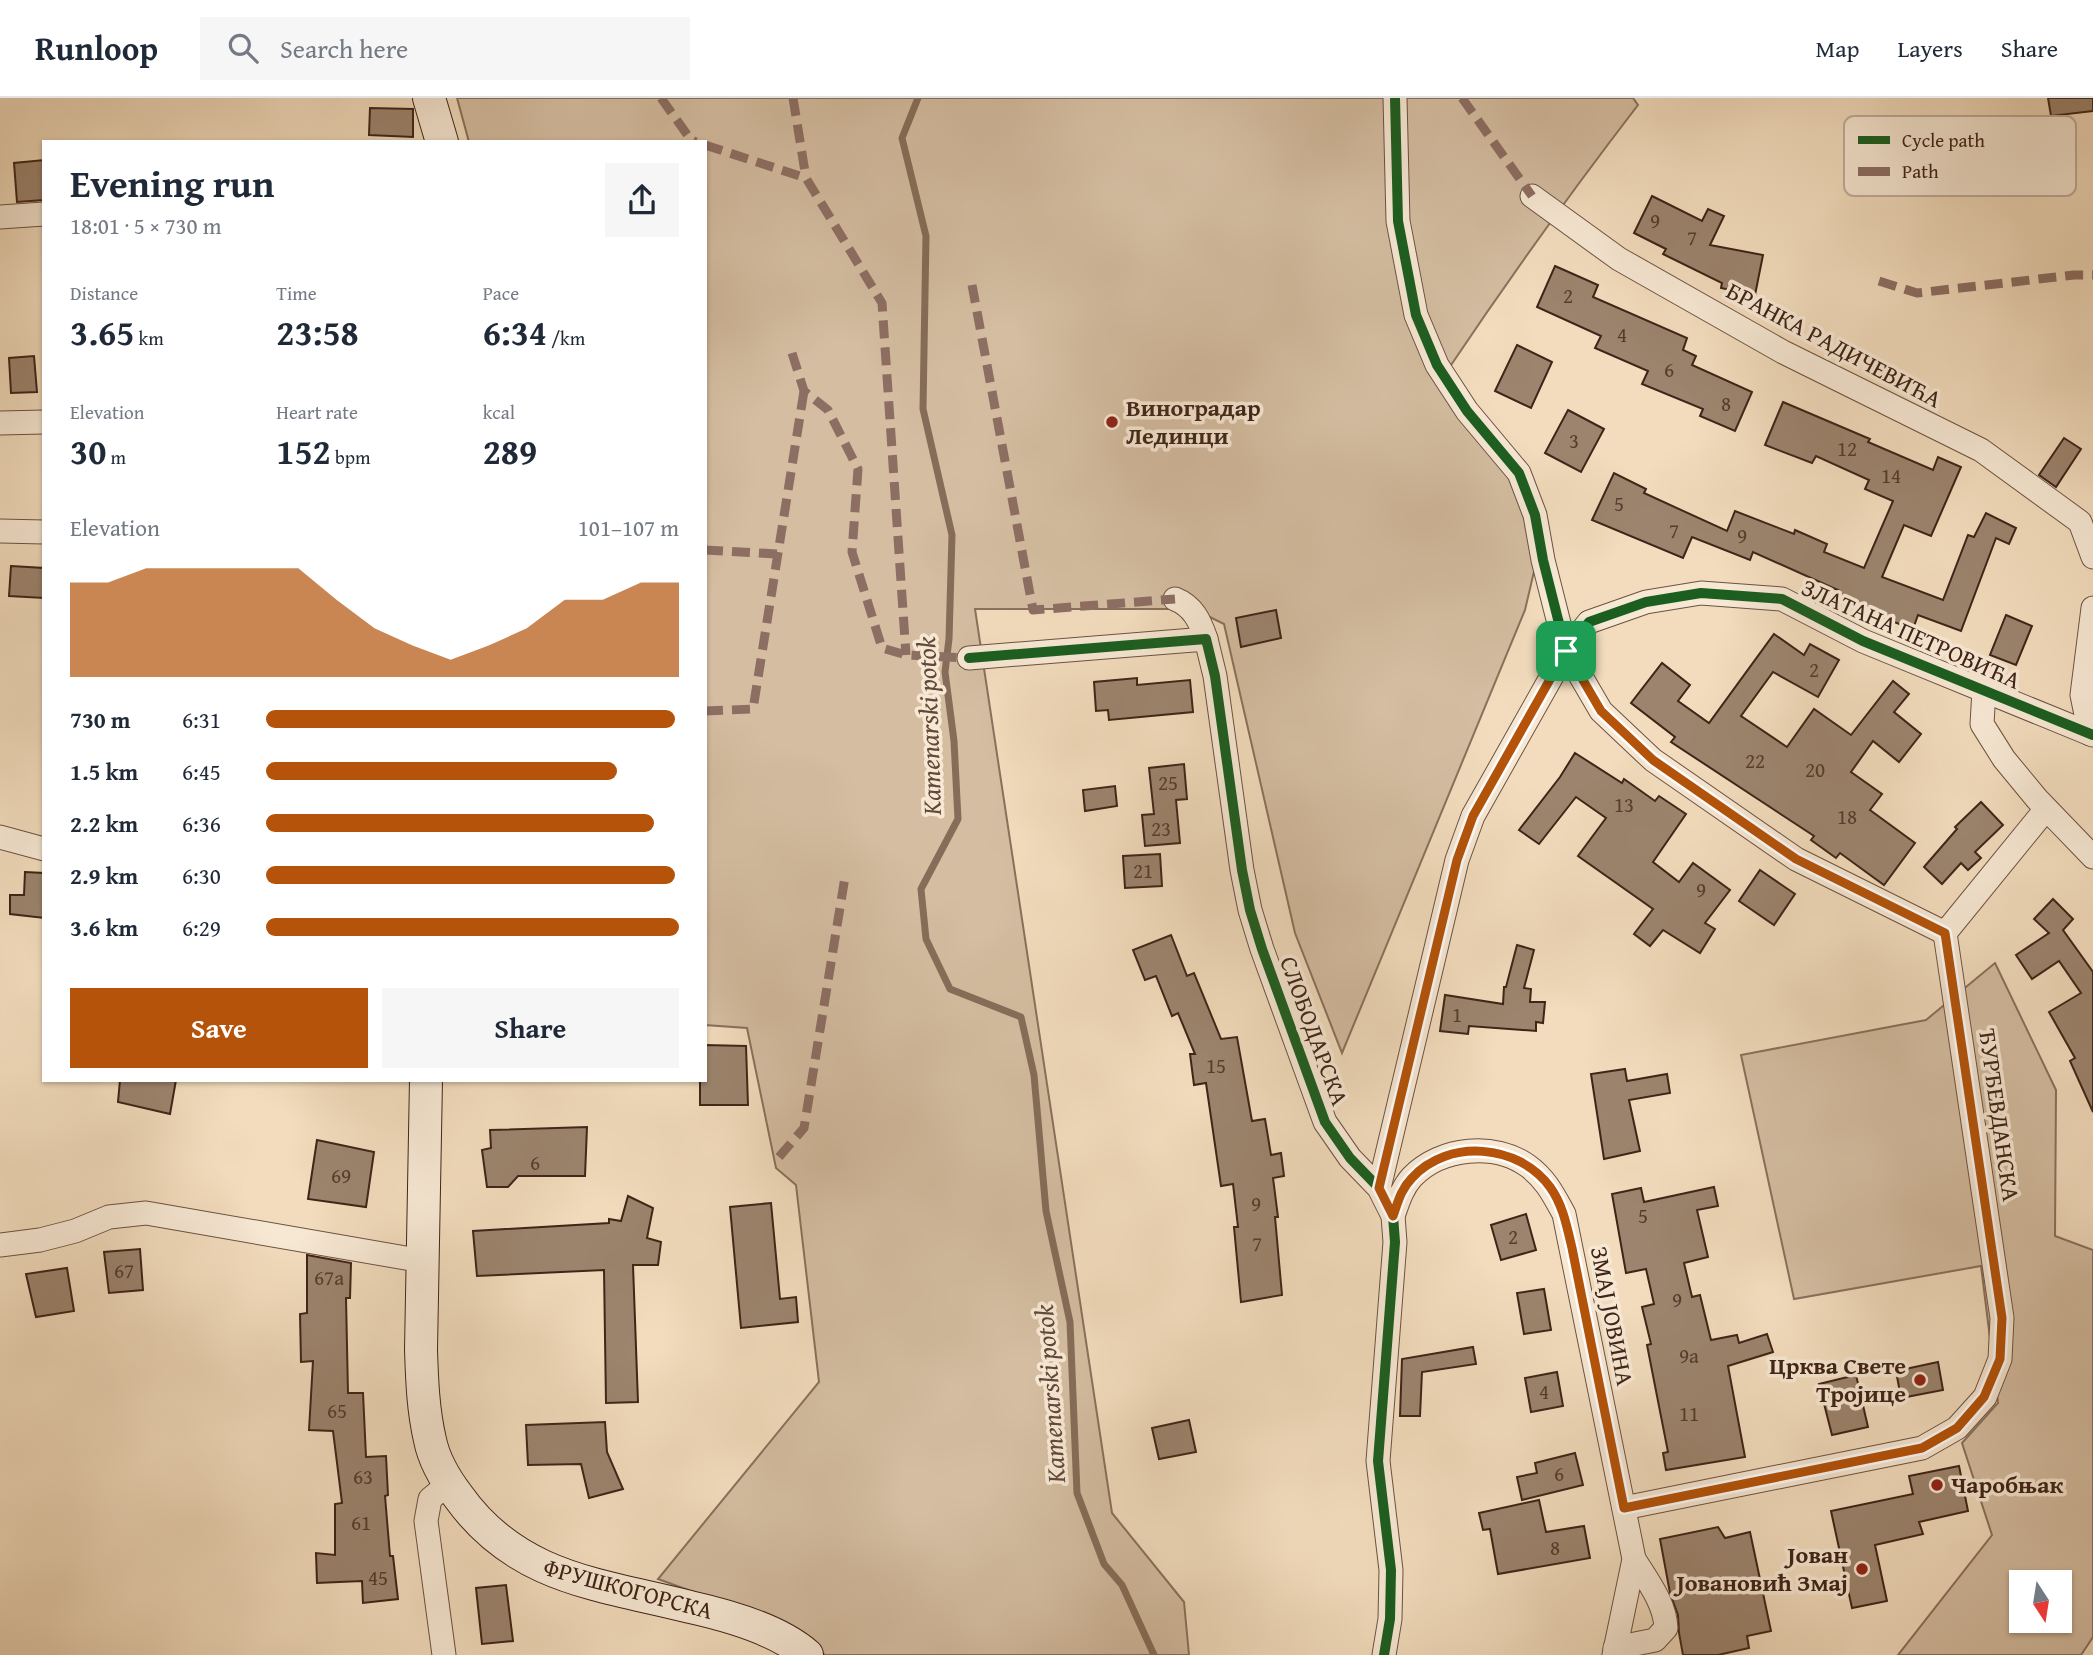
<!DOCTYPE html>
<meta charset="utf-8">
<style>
body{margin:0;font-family:"Gentium Book Plus",serif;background:#f6f6f7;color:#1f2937;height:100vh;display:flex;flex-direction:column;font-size:26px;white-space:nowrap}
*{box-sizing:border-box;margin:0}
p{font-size:23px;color:#747a83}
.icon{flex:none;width:38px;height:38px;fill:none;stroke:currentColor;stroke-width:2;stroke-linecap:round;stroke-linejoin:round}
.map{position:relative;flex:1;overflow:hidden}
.details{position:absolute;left:42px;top:42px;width:665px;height:942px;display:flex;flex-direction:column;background:#fff;border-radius:0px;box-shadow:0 2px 5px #0004}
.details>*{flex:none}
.needle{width:46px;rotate:168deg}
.fabs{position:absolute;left:2009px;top:1472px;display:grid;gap:14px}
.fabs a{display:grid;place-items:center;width:63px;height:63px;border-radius:0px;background:#fff;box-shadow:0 2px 5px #0004;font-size:35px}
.pin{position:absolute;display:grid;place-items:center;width:60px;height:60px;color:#fff;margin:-30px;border-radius:14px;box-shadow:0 4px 10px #0006}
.round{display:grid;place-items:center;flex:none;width:74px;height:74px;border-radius:0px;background:#f6f6f7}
.summary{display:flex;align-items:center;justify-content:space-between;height:119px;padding:0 28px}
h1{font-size:38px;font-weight:800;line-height:52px}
.figures{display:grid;grid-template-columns:repeat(3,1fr);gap:10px;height:119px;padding:7px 28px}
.figures div{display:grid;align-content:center}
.figures b{font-size:35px;font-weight:800}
.figures small{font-size:19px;font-weight:400}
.figures p{font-size:19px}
.chart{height:196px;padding:14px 28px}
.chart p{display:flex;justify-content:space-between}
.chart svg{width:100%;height:126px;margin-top:7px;fill:#b45309;opacity:.7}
.cta{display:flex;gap:14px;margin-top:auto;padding:14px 28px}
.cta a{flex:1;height:80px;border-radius:0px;background:#b45309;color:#fff;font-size:28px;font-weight:800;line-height:80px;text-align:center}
.cta a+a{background:#f6f6f7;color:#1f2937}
ul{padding:0 28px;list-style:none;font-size:23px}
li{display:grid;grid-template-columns:112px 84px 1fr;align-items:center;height:52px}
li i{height:18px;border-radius:9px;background:#b45309}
header{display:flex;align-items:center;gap:42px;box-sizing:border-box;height:98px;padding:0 35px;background:#fff;border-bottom:2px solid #e0e1e3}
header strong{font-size:33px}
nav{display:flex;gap:38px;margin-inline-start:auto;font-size:24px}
.search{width:490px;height:63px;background:#f6f6f7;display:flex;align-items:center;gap:18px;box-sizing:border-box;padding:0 24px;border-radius:0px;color:#747a83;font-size:26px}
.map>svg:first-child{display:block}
</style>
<header>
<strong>Runloop</strong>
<div class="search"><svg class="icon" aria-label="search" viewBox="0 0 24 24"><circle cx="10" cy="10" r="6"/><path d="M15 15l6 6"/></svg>Search here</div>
<nav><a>Map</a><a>Layers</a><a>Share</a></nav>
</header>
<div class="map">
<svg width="2093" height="1557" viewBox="0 0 2093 1557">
<rect width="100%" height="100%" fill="#f2dcbd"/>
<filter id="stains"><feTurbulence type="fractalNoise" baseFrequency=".00286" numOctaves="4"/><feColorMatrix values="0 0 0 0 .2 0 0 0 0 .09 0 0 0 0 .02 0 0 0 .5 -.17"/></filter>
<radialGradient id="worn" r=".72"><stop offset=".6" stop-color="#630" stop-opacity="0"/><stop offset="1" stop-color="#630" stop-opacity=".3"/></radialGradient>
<g fill="#d4bda1" stroke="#8a705c" stroke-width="2" fill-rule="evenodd">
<path d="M457,0H1633L1638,7C1571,94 1508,182 1447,273L1544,431L1525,512L1342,955L1295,835L1224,526L1194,511H975L1112,1415L1184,1504L1189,1557H825L790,1529L658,1481L819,1284L796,1087L776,1070L747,930L705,927V44H469Z"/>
<path d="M1995,865L2056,992L2055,1138L2093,1152V1539L2081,1557H1898L1992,1437L1962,1345L1998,1305L1981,1168L1794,1201L1741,957L1926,922ZM2021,1484H2060V1522H2021Z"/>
</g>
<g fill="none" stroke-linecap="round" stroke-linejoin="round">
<path stroke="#866d59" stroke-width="7" d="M918,0L902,40L926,138L923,311L952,437L949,541L945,574L954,643L958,721L921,791L926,841L950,891L1021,919L1034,977L1046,1113L1070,1224L1077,1395L1104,1466L1122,1487L1154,1557"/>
</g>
<g fill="#9c846e" stroke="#3f2418" stroke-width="2">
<path d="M2048,0H2093V13L2051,18Z"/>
<path d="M370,10L413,11V39L369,37Z"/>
<path d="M44,62V102L17,104L14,65Z"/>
<path d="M1652,98L1702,123L1708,111L1724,118L1710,147L1763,157L1755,197L1721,190L1722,185L1663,156L1666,151L1634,135Z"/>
<path d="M1555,168L1598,187L1593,199L1687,240L1683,252L1696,258L1692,267L1752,294L1735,333L1700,318L1703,311L1642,286L1648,273L1595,250L1601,238L1537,209Z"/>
<path d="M1517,247L1552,264L1531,310L1495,293Z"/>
<path d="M34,258L37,294L11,295L9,260Z"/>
<path d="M1783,304L1870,341L1868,344L1933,372L1938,359L1961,369L1931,438L1904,427L1882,479L1943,502L1968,437L1974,439L1986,415L2016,430L2009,446L1996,440L1961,533L1918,517L1913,531L1883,520L1884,518L1837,499L1840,493L1753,454L1750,462L1692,439L1683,460L1592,422L1614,375L1646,391L1644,395L1727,433L1735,413L1794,436L1795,432L1827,446L1824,454L1864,470L1893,403L1865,391L1869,382L1816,358L1812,365L1765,347Z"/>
<path d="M1568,312L1604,331L1581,374L1545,355Z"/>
<path d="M2064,340L2081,351L2056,389L2039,377Z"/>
<path d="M11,468L44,470V500L9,498Z"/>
<path d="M1276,512L1281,540L1241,549L1236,520Z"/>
<path d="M2006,517L2032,528L2016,567L1990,557Z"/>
<path d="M1774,536L1804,557L1810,546L1839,562L1818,599L1773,574L1741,618L1787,649L1814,611L1851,637L1893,583L1909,596L1894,614L1921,636L1899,664L1873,643L1851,674L1882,696L1870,712L1915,745L1884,787L1840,755L1836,760L1811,742L1814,738L1671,644L1675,639L1631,605L1662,565L1690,587L1678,603L1709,625Z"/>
<path d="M1137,580V587L1190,582L1193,614L1109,622L1108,612L1096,613L1094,584Z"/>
<path d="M1575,655L1622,685L1624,681L1655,703L1659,698L1686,716L1653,764L1679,784L1693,765L1730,792L1705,825L1715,831L1700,855L1663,832L1650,848L1634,836L1653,811L1578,758L1606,720L1576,699L1539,746L1519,732L1560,679Z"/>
<path d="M1184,666L1187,701L1176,702L1180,745L1145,748L1142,717L1154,716L1149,670Z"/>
<path d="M1115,688L1117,708L1085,713L1083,692Z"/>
<path d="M1981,704L2003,727L1975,754L1981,760L1968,772L1961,765L1942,786L1924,769L1957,731L1955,729Z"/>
<path d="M1160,756L1162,788L1125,790L1123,758Z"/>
<path d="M1760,772L1795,796L1774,827L1739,803Z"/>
<path d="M25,774L44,775V820L10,816V797H24Z"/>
<path d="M2053,801L2073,821L2063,832L2093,874V1014L2070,963L2075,960L2049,914L2081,895L2059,863L2032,881L2016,857L2049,835L2034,821Z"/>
<path d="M1171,837L1187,878L1194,875L1221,941L1237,939L1252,1023L1265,1021L1271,1057L1281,1055L1284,1078L1273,1080L1278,1119H1275L1282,1197L1241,1204L1234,1129H1238L1233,1086L1221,1088L1206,985L1194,987L1190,956H1195L1178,915L1172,918L1156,878L1145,882L1133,852Z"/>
<path d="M1517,847L1534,852L1524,890L1531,891L1530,904H1545L1543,925L1536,924V933L1469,928L1468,936L1440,933L1445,897L1503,906L1504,889H1506Z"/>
<path d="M705,947L746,948L748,1007H700V982H705Z"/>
<path d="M1625,971L1627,983L1667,976L1670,995L1629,1002L1640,1053L1604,1061L1591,976Z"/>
<path d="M120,982H176L170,1016L118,1004Z"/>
<path d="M587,1029L585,1078H518L508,1089H487L482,1052L491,1050L490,1032Z"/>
<path d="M317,1042L374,1054L366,1109L308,1101Z"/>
<path d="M1714,1089L1718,1108L1697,1112L1708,1159L1684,1165L1692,1199L1700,1197L1711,1242L1737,1237L1739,1245L1767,1236L1773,1254L1728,1268L1745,1359L1666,1372L1663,1355L1668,1354L1647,1247L1651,1246L1642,1209L1654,1206L1646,1171L1626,1175L1612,1096L1641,1090L1644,1104Z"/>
<path d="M628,1098L653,1110L647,1140L661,1144L658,1167H633L638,1304L606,1305L604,1172L477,1178L473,1133L609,1125V1121L621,1123Z"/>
<path d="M771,1105L780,1201L796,1199L798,1224L741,1230L730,1109Z"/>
<path d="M1526,1116L1536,1152L1501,1162L1491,1127Z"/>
<path d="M140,1151L143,1192L109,1195L104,1154Z"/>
<path d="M307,1157L351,1165L350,1200H346L348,1295H363L366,1359L386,1358L388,1397L385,1398L390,1458H393L398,1501L363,1505L362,1483L317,1485L316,1455L335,1457V1406L342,1405L333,1333L309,1332L313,1263L301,1264L300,1216L307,1215Z"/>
<path d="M67,1170L74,1213L36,1219L26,1176Z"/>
<path d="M1544,1191L1551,1232L1524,1236L1517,1195Z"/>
<path d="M1473,1249L1476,1266L1422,1274L1420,1318H1400L1402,1261Z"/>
<path d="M1938,1264L1943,1292L1901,1300L1896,1273Z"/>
<path d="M1557,1274L1563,1308L1531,1314L1525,1280Z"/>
<path d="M1856,1277L1868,1329L1832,1337L1819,1286Z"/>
<path d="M1189,1322L1196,1354L1159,1361L1152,1330Z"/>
<path d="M605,1324L607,1354L623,1391L589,1400L581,1366L528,1367L526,1327Z"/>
<path d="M1575,1355L1583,1387L1522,1402L1517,1379L1537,1375L1535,1365Z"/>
<path d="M1959,1368L1968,1413L1919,1424L1923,1436L1875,1447L1887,1503L1852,1510L1831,1413L1913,1396L1909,1378Z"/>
<path d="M1539,1402L1546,1434L1584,1428L1590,1460L1498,1476L1490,1431L1483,1432L1479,1415Z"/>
<path d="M1718,1429L1725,1440L1750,1434L1771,1533L1747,1538L1749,1550L1718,1557H1683L1679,1535L1678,1517L1670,1495L1660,1441Z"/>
<path d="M506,1487L513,1543L482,1546L476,1490Z"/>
</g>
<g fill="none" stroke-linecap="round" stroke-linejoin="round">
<defs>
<g id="street">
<path d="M1395,0L1398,123L1416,217L1437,267L1467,313L1519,375L1535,417L1543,462L1566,553L1589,524L1646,504L1701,495L1782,501L1863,543L2093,637"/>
<path d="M1532,98L1619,161L1783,254L1981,352L2080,424L2093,459"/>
<path d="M0,119L44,116"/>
<path d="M0,325L44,324"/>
<path d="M0,433L44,434"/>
<path d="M1175,501C1193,508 1200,523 1206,541"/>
<path d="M1566,553L1601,613L1653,662L1796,761L1945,835"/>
<path d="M969,560L1206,541L1215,578L1242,772L1250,812L1262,851L1325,1024L1350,1060L1379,1090L1393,1118L1395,1144L1378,1363L1391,1472L1390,1521L1384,1557"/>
<path d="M1984,592L1982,626L2004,661L2037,701L2093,759"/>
<path d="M2090,636L2082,597L2093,510"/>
<path d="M0,739L44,751"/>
<path d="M1945,835L2046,711"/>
<path d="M1379,1090L1457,762L1473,718L1566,553"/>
<path d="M1393,1118C1398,1104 1402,1090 1412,1079C1441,1049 1495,1044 1528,1068C1546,1081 1554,1098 1564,1116L1634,1461L1614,1557"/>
<path d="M0,1147L40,1142L75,1133L109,1119L146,1115L423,1163"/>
<path d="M1624,1410L1922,1350L1957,1330L1985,1299L2000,1261L2002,1220L1945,835"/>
<path d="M1615,1550L1655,1542L1666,1530C1665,1505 1647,1482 1634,1461"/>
<path d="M444,1557L426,1423L430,1401L448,1386"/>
</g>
<g id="secondary">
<path d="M429,0L442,44"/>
<path d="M426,982L421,1252C422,1282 423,1312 430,1342C434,1362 445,1381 458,1398C517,1481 599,1486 690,1509C726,1517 779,1532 807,1557"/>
</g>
</defs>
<use href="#street" stroke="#6c5241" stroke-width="25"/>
<use href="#secondary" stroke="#3f2418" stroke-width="34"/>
<use href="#street" stroke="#f7e8d4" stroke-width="23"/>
<use href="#secondary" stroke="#f7e8d4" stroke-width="32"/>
<g stroke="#8d6e63" stroke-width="9" stroke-dasharray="18 9" stroke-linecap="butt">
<path d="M661,0L691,42L696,44"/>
<path d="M793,0L806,80"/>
<path d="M1462,0L1532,98"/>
<path d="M705,47L806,80L882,205L906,557"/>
<path d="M1879,183L1917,195L2074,177H2093"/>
<path d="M972,187L1033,512L1175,501"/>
<path d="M792,255L804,293L828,312L858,371L852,454L882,550L906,557L969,560"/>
<path d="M705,452L778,456"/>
<path d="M705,613L753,611L804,293"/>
<path d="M779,1059L804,1030L845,779"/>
</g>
<defs>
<g id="cycleway">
<path d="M1395,0L1398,123L1416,217L1437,267L1467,313L1519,375L1535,417L1543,462L1566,553L1589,524L1646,504L1701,495L1782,501L1863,543L2093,637"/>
<path d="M969,560L1206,541L1215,578L1242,772L1250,812L1262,851L1325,1024L1350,1060L1379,1090L1393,1118L1395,1144L1378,1363L1391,1472L1390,1521L1384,1557"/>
<path d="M1624,1410L1922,1350L1957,1330L1985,1299L2000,1261L2002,1220L1945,835"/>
</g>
</defs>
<use href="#cycleway" stroke="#f7e8d4" stroke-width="15"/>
<use href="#cycleway" stroke="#1b5e20" stroke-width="10"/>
</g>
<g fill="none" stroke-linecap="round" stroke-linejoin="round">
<defs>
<path id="route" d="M1566,553L1601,613L1653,662L1796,761L1945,835L2002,1220L2000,1261L1984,1299L1957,1330L1922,1350L1624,1410L1572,1150C1567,1129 1563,1107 1550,1089C1519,1046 1448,1040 1412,1080C1401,1091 1398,1104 1393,1118L1379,1090L1457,762L1473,718Z"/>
</defs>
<use href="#route" stroke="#fff" stroke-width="14"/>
<use href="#route" stroke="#b45309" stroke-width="9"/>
</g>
<g fill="#8f2418" stroke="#f7e8d4" stroke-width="2.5">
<circle cx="1112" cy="324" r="7"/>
<circle cx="1920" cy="1282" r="7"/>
<circle cx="1937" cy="1387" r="7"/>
<circle cx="1862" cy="1471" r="7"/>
</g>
<g text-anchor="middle" stroke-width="7" stroke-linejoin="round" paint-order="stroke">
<g font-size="21" fill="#563c2e">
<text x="1655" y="130">9</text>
<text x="1692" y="147">7</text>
<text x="1568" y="205">2</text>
<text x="1622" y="244">4</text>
<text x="1669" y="279">6</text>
<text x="1726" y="313">8</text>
<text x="1574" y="350">3</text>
<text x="1847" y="358">12</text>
<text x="1891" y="385">14</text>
<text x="1619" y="413">5</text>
<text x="1674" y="440">7</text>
<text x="1742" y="445">9</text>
<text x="1814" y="579">2</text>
<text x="1755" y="670">22</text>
<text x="1815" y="679">20</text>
<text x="1168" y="692">25</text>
<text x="1624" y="714">13</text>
<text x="1847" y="726">18</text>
<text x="1161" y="738">23</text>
<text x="1143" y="780">21</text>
<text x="1701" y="799">9</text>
<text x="1457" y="924">1</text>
<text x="1216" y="975">15</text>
<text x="535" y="1072">6</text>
<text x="341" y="1085">69</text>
<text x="1256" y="1113">9</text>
<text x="1643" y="1125">5</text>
<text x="1513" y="1146">2</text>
<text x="1257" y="1153">7</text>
<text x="124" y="1180">67</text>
<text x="329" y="1187">67a</text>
<text x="1677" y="1209">9</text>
<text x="1689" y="1265">9a</text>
<text x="1544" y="1301">4</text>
<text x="337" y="1320">65</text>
<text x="1689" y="1323">11</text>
<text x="1559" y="1383">6</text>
<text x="363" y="1386">63</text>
<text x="361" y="1432">61</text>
<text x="1555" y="1457">8</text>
<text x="378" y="1487">45</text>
</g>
<g font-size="24" fill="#3f2418" stroke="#f7e8d4">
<text transform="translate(1834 247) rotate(28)" y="8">БРАНКА РАДИЧЕВИЋА</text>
<text transform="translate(1911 536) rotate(24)" y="8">ЗЛАТАНА ПЕТРОВИЋА</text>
<text transform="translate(1314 933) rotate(70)" y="8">СЛОБОДАРСКА</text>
<text transform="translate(1999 1017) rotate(82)" y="8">ЂУРЂЕВДАНСКА</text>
<text transform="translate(1612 1218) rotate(79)" y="8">ЗМАЈ ЈОВИНА</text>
<text transform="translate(628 1491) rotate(15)" y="8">ФРУШКОГОРСКА</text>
</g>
<g font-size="24" font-weight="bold" fill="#3f2418" stroke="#f7e8d4" text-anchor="start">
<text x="1126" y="318">Виноградар<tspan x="1126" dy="28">Лединци</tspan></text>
<text x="1906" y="1276" text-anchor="end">Црква Свете<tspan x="1906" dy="28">Тројице</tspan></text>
<text x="1951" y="1395">Чаробњак</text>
<text x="1848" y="1465" text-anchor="end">Јован<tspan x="1848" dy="28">Јовановић Змај</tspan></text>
</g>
<g font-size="26" font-style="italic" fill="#624839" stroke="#f7e8d4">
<text transform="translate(929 628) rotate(-92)" y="9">Kamenarski potok</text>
<text transform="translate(1050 1296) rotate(-94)" y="9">Kamenarski potok</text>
</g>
</g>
<rect x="1844" y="18" width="232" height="80" rx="10" fill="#f7e8d4" stroke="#c0ad9c" stroke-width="2"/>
<rect x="1858" y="38" width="32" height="8" fill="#1b5e20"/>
<rect x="1858" y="69" width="32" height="9" fill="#8d6e63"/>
<g font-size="19" fill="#3f2418">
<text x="1902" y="49">Cycle path</text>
<text x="1902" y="80">Path</text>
</g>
<rect width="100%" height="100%" filter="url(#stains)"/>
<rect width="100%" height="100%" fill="url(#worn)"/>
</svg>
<div class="fabs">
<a><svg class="needle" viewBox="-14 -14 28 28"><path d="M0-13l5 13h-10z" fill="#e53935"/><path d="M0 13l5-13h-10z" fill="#747a83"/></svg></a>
</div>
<div class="pin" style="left:1566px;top:553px;background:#1e9e55"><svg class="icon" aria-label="arrive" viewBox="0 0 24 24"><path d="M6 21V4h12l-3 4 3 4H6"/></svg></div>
<section class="details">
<div class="summary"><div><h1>Evening run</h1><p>18:01 · 5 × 730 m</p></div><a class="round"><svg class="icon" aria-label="share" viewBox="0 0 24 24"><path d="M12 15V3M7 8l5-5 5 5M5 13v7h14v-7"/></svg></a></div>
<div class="figures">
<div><p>Distance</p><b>3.65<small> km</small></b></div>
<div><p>Time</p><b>23:58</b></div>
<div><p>Pace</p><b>6:34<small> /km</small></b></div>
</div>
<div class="figures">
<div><p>Elevation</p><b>30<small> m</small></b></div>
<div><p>Heart rate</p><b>152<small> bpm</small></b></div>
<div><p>kcal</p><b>289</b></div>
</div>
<div class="chart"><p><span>Elevation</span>101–107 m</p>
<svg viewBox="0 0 160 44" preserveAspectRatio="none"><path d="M0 44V11L10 11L20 6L30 6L40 6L50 6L60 6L70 17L80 27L90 33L100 38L110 33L120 27L130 17L140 17L150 11L160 11V44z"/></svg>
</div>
<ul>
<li><b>730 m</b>6:31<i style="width:99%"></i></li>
<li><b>1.5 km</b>6:45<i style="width:85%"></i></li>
<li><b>2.2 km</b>6:36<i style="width:94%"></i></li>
<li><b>2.9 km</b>6:30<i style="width:99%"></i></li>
<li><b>3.6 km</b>6:29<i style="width:100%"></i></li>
</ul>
<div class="cta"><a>Save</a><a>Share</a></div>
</section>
</div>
